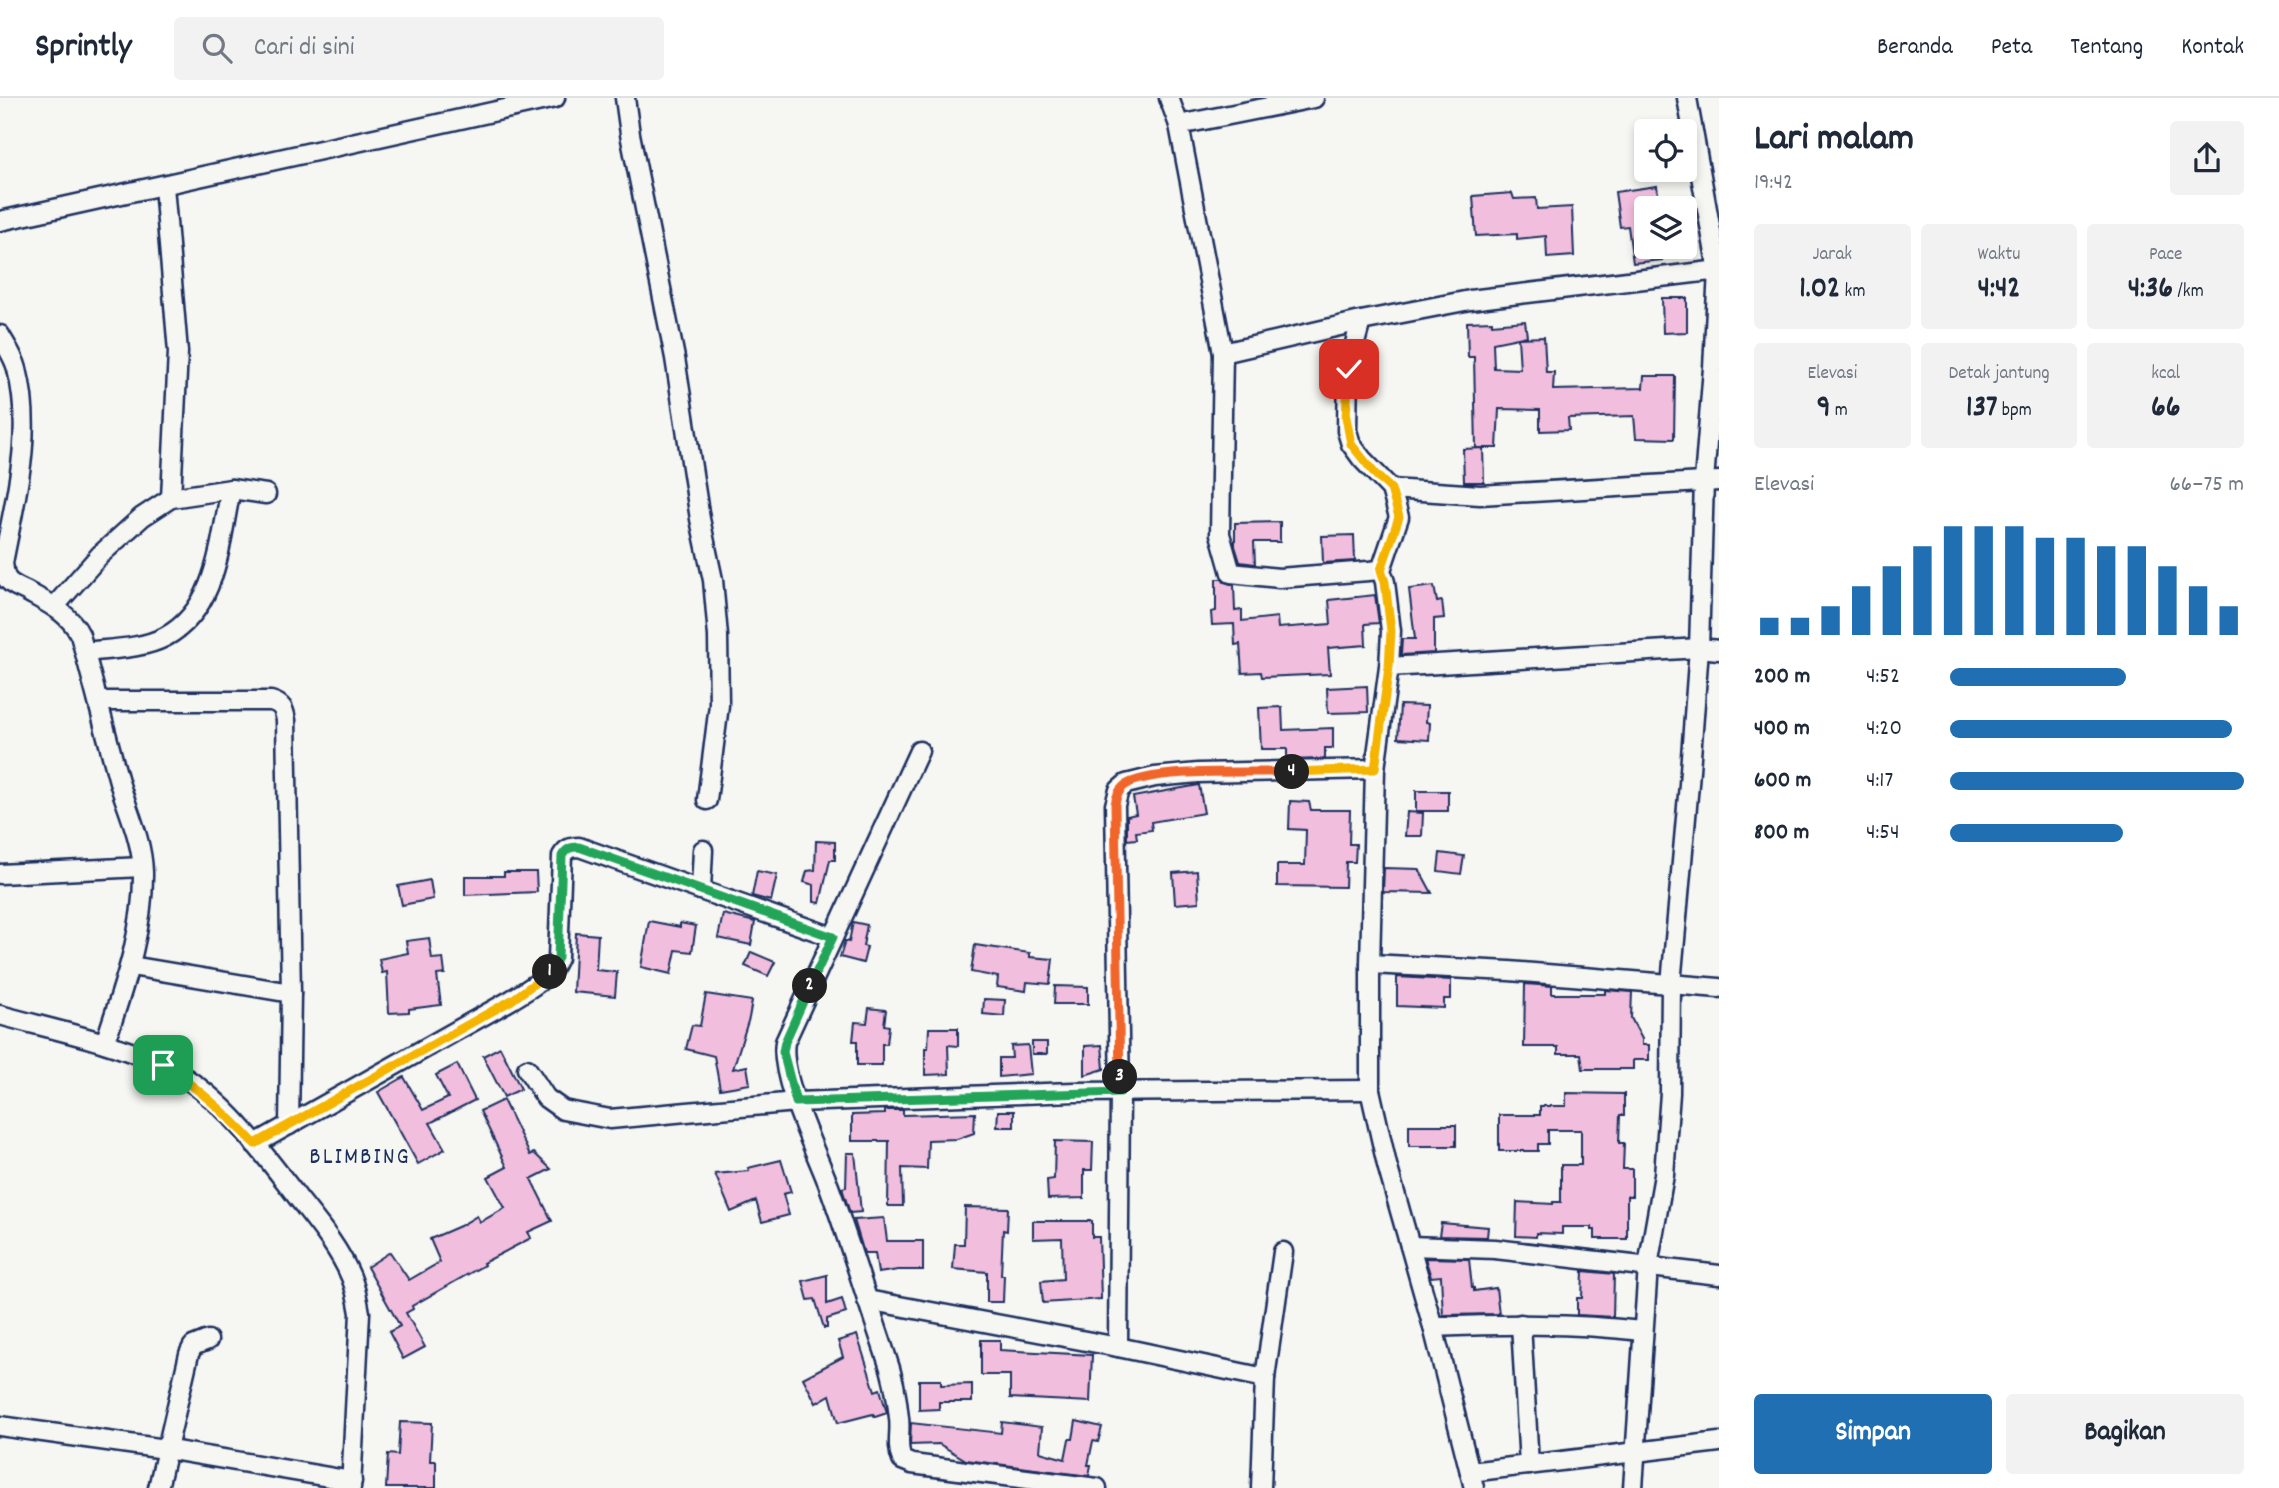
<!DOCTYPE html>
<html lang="id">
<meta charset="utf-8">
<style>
body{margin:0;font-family:Dekko,sans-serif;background:#f2f2f3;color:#1f2937;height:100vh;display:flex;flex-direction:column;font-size:26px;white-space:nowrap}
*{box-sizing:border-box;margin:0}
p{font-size:23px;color:#747a83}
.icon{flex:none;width:38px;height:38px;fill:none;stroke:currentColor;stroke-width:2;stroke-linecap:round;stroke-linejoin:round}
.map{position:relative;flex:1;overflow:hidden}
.side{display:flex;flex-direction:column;background:#fff;width:560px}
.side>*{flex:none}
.controls{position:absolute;left:1634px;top:21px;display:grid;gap:14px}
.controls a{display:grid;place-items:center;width:63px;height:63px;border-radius:7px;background:#fff;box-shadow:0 4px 10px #0003;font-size:35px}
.pin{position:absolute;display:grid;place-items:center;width:60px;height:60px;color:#fff;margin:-30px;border-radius:14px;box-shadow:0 4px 10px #0006}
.km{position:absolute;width:35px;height:35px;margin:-18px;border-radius:50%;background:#222;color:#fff;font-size:19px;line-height:35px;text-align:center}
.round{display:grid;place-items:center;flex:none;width:74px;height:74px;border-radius:7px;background:#f2f2f3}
.summary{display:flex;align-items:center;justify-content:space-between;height:119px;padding:0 35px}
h1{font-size:38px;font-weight:800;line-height:52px}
.stats{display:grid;grid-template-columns:repeat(3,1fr);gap:10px;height:119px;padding:7px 35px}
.stats div{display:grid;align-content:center;border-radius:7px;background:#f2f2f3;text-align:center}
.stats b{font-size:30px;font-weight:800}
.stats small{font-size:19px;font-weight:400}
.stats p{font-size:19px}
.chart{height:196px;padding:14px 35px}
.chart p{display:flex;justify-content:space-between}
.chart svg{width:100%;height:126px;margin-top:7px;stroke:#1f6fb2;stroke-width:6}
.button{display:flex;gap:14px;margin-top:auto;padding:14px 35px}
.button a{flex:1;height:80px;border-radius:7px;background:#1f6fb2;color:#fff;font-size:28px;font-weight:800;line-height:80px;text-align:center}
.button a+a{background:#f2f2f3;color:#1f2937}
ul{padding:0 35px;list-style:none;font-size:23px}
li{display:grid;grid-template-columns:112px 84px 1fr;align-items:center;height:52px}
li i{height:18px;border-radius:9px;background:#1f6fb2}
header{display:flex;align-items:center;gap:42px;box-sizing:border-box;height:98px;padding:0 35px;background:#fff;border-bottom:2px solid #e0e1e3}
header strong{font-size:33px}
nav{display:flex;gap:38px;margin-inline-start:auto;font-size:24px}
.search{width:490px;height:63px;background:#f2f2f3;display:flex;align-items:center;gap:18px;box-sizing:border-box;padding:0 24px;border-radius:7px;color:#747a83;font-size:26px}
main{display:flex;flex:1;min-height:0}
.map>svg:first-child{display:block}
</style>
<header>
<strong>Sprintly</strong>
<div class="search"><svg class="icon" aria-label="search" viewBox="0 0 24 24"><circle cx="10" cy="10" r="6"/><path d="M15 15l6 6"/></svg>Cari di sini</div>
<nav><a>Beranda</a><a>Peta</a><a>Tentang</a><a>Kontak</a></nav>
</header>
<main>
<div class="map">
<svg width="1719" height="1390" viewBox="0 0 1719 1390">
<rect width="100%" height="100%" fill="#f6f6f2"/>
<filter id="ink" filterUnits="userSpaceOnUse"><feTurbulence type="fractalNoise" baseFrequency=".0143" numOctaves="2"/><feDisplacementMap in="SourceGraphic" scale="14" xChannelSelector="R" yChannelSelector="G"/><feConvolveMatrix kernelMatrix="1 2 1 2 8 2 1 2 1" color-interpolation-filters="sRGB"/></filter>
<g filter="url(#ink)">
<g fill="#f1bedd" stroke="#1b2f5e" stroke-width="2" fill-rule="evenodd">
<path d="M1657,88L1660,110H1647V149H1661L1662,162L1633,165L1628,128L1620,129L1615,94Z"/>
<path d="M1512,95L1514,101L1536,100L1537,111L1572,109L1574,158L1547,160L1546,138L1517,141V136L1476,138L1473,98Z"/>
<path d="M1662,200H1687V234L1663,235Z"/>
<path d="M1492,223V226L1525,223L1527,238L1518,240L1544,239L1546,274H1554L1553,292L1643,290L1644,278H1675L1674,341L1636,340L1634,318L1568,320L1569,332L1540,333V312L1499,311L1497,350H1476L1474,259H1468L1467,224ZM1518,240L1520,271L1494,270L1493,245Z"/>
<path d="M1483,350L1484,384H1464L1463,351Z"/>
<path d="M1280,424V444H1254L1255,466L1240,464L1235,448V425Z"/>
<path d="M1354,437L1355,463L1323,465L1322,438Z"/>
<path d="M1216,481H1222L1224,484L1234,487L1235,513L1242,512V523L1277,519L1278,530L1331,526L1329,502L1375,497L1379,525L1365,526L1366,547L1328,550L1330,576L1262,579L1261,574L1242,575L1240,546L1235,547L1234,526L1212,527L1211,514L1216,513Z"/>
<path d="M1434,488L1437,504L1442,503L1444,520L1434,521V555L1401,557L1402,541H1415L1409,491Z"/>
<path d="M1367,588L1368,614L1328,615L1327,590Z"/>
<path d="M1400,607L1427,608L1426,624L1430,625L1429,642L1398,640Z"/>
<path d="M1282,609L1283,632L1333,630V650H1325V661L1287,662V651H1261L1259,610Z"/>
<path d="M1199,687L1204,715L1151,724L1152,732L1136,734L1137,741L1127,742V718L1136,716L1133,699Z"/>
<rect x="1416" y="693" width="32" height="20"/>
<path d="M1290,703L1309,704L1311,712H1350L1349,746H1356L1355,764H1346L1345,789L1277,788V767H1305L1306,732L1289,731Z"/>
<path d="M1407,714L1423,715L1422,738H1405Z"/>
<path d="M816,743L835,744V762H830L820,805L814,804V787L804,784L807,773L815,772Z"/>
<path d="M1440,755L1464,758L1461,776L1438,773Z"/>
<path d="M1384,770L1419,771L1432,795L1383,794Z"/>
<path d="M757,773L777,777L771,803L752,798Z"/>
<path d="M1197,773L1199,804L1175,806L1173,775Z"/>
<path d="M504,774H536L537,794L465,797V778H504Z"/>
<path d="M430,782L433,801L402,807L398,788Z"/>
<path d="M723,816L755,824L751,847L718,840Z"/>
<path d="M649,823L680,829V825L696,828L692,854L676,852L671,876L641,869Z"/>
<path d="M853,824L867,827L863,848L867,849L863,865L840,859L845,843L849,844Z"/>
<path d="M576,835L598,837L596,872L617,874L615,898L573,894Z"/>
<path d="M429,840L432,861L443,860L445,876L437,877L441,907L409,911V914L389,915L387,874L382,875L379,861L408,855L406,843Z"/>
<path d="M975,847L1030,855V859L1053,861L1050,886L1027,884L1026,893L997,889L998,879L971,874Z"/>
<path d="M751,854L775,864L768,878L745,868Z"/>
<path d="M1397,879L1451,882V901H1444V910L1397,908Z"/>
<path d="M1525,886L1552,888V896H1605V892L1632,894L1631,920L1642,941V947H1649V962H1633V971H1583L1581,956H1558V949H1524Z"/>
<path d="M1055,888L1088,889V906H1054Z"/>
<path d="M706,896L752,903L749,920L733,971L747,968L750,986L720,991L714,958L686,951L692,927L700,928Z"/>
<path d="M984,901L1005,902L1004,918L983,916Z"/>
<path d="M869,910L886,912L884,927L889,928L887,946H882V967H857V943H853L855,924L867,925Z"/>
<path d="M929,930H958V948L948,947L949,976L925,977V950H928Z"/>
<rect x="1032" y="944" width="15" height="12"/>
<path d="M1028,947L1031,976L999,979V960H1012L1011,948Z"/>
<path d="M1102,947L1104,971L1085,977V948Z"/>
<path d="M500,949L521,991L504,999L483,958Z"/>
<path d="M457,966L475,1002L430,1025L445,1051L418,1066L378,994L404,979L423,1012L448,1000L436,977Z"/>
<path d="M1566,995L1624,996V1017H1620L1619,1045H1624L1623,1071H1632V1098H1627V1141H1595V1132H1592V1129H1562V1136L1536,1135V1139L1516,1138L1517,1104L1553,1106V1104H1561V1067H1581V1032H1548V1046H1538V1053H1499V1017H1540V1008H1566Z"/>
<path d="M503,1002L530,1057L534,1055L551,1071L531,1081L552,1123L528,1134L531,1140L483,1165L484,1167L412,1208L413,1211L406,1215L425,1249L403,1261L389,1234L400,1228L367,1169L390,1154L409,1182L440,1164L430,1141L460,1128L477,1118L480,1124L505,1110L488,1079L507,1069L480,1013Z"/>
<path d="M885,1012H903V1017L975,1015L974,1035L957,1041L928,1042L927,1071L902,1070L903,1108H888L889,1043H852V1017L885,1016Z"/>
<path d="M998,1013H1014V1029H997Z"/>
<rect x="1409" y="1027" width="47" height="21"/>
<path d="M1055,1043L1093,1044L1092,1072H1084V1100L1048,1101L1047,1082L1054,1081Z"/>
<path d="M847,1055H855L861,1114L850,1115L842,1090L846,1089Z"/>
<path d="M781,1062L791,1094L783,1096L789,1117L762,1124L756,1103L731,1114L715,1076L749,1073L748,1070Z"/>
<path d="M965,1109L1008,1110L1007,1133L1003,1132L1001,1177H1004L1003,1204H987V1174L953,1171L955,1146H964Z"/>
<path d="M884,1120L887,1143H923V1172H898L878,1175L875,1155H864L854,1122Z"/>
<path d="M1033,1123H1092V1139H1099L1101,1201L1043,1205L1041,1183L1063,1181L1062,1140L1033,1141Z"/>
<path d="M1441,1125L1488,1129L1487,1139L1439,1138Z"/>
<path d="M1425,1160L1469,1161L1472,1190H1474V1193L1496,1190L1499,1216L1443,1217L1441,1178L1431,1179Z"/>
<path d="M1583,1173L1614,1176L1613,1219L1577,1217V1200H1582Z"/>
<path d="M827,1177V1206L842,1201L846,1215L827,1221V1230H824L815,1201L808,1202L803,1183Z"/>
<path d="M857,1237L875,1293L880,1291L887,1315L875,1319L873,1316L838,1325L830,1297L816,1305L803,1280L843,1259L838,1243Z"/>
<path d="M981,1242H1000V1252L1092,1257L1090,1304L1010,1300V1277H981Z"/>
<path d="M919,1282H941V1287L972,1286V1304H939V1311L919,1312Z"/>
<path d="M1076,1323L1102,1329L1098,1344L1093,1343L1088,1367H1091L1089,1378L966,1362L939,1346L910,1347L911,1325L1001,1335L1002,1324L1042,1329L1040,1354L1065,1361L1069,1341H1073Z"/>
<path d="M400,1324L432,1325L430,1363H436V1390H386L388,1356L398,1357Z"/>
</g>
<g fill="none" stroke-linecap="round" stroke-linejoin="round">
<defs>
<g id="minor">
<path d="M625,0L630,36L675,260L700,421L713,482L718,538L719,607L707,702"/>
<path d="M1169,0L1179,27L1223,255L1220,436L1231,475L1279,480L1381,472"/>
<path d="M1179,27L1314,0"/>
<path d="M164,88L178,254L171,400"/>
<path d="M0,123L555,0"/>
<path d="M0,237C6,248 14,259 17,271C34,337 15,400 3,465C4,470 4,477 7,481C11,487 20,490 26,493C47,505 69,514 80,537C94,587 106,637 120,687C129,716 142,743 143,774C144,833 123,890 105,945"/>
<path d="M1223,255L1361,223"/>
<path d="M1391,391L1480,397L1719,383"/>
<path d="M54,509L100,457L142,419L171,400L231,391L266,396"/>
<path d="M85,554C110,551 142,551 165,539C218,511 220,442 231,391"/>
<path d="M1389,569L1699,550L1719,552"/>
<path d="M98,603H271C282,606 284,611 286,622L291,895L289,1027"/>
<path d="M919,653L785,944C779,980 817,1055 830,1091C850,1146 867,1202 886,1258C893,1277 897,1299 899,1320C901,1334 896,1348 902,1362L912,1366L1097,1390"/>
<path d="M0,776L142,769"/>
<path d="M701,792L703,752"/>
<path d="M1370,866L1509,873L1719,890"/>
<path d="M131,868L291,895"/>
<path d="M0,917C54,932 111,943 162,967C220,994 260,1051 298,1100C317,1124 339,1150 351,1179C356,1191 358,1203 360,1215L351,1390"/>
<path d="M527,971L546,1000L563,1012L610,1021L796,1004L1074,994L1370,992"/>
<path d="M255,1046L511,902C530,890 549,881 558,860L562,758C566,751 570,749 579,749L833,839"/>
<path d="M1410,1148L1495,1151L1719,1177"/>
<path d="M867,1202L1118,1249L1265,1280L1261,1390"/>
<path d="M1521,1226L1529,1367"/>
<path d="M1433,1229C1503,1226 1572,1225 1642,1233"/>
<path d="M1118,1249L1120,994L1115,707L1119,692L1126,686L1155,679L1198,675L1375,671"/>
<path d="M1265,1280L1283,1154"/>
<path d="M0,1328L165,1351L352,1383"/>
<path d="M1470,1374L1719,1344"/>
<path d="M158,1390L189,1256L193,1248L208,1242"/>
<path d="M1474,1390L1433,1229L1387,1067L1370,992V866L1375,671L1389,569L1391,533L1385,484L1381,472L1399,419L1391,391L1362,361L1351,346L1347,333L1348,271L1361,223L1470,202L1719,172"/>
<path d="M1633,1390L1648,1168L1664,1077L1670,995L1671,886L1689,686L1699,550L1704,383L1713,270L1718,172L1687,0"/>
</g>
</defs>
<use href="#minor" stroke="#1b2f5e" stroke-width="23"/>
<use href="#minor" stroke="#f6f6f2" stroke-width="18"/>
</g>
</g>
<g fill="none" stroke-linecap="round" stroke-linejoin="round" filter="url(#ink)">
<defs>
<path id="split-1" d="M163,967C199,990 227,1016 255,1046L512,902L550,874"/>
<path id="split-2" d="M550,874L558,860L562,758C566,751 570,749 579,749L833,839L810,888"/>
<path id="split-3" d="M810,888L785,944L783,954L796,1004L1120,994V979"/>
<path id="split-4" d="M1120,979L1115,707C1116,699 1118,693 1124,688C1150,669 1256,675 1292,674"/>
<path id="split-5" d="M1292,674L1375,671L1389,569L1391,533L1385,484L1381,472L1399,419L1391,391L1376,377L1351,346L1346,319L1349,271"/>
</defs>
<use href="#split-1" stroke="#fff" stroke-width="14"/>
<use href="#split-2" stroke="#fff" stroke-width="14"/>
<use href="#split-3" stroke="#fff" stroke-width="14"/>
<use href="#split-4" stroke="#fff" stroke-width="14"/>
<use href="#split-5" stroke="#fff" stroke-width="14"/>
<use href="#split-1" stroke="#f5b400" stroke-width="9"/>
<use href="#split-2" stroke="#22a559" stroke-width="9"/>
<use href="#split-3" stroke="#22a559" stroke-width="9"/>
<use href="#split-4" stroke="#f0652b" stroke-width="9"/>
<use href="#split-5" stroke="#f5b400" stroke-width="9"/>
</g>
<g text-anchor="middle" stroke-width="5" stroke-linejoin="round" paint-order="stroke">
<g font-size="24" letter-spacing="2" fill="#1b2f5e" stroke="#f6f6f2">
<text x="360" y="1065">BLIMBING</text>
</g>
</g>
</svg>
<div class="controls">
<a><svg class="icon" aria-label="locate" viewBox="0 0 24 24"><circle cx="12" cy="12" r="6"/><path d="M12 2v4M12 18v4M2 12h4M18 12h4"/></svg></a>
<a><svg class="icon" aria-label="layers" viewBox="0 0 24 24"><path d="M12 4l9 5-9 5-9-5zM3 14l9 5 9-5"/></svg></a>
</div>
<div class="pin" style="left:163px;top:967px;background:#1e9e55"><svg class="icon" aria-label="arrive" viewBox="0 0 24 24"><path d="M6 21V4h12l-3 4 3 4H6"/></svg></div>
<div class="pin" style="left:1349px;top:271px;background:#d93025"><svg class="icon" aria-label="check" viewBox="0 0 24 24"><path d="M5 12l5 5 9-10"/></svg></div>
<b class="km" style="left:550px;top:874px">1</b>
<b class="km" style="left:810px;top:888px">2</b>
<b class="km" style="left:1120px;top:979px">3</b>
<b class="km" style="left:1292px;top:674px">4</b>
</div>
<section class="side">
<div class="summary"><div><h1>Lari malam</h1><p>19:42</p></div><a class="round"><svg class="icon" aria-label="share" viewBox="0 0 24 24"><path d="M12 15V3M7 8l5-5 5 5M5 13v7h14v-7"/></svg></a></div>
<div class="stats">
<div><p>Jarak</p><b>1.02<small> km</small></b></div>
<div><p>Waktu</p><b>4:42</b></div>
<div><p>Pace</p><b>4:36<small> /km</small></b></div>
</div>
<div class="stats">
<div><p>Elevasi</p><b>9<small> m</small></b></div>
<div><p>Detak jantung</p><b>137<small> bpm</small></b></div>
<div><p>kcal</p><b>66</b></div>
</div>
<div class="chart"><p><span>Elevasi</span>66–75 m</p>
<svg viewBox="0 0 160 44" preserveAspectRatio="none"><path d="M5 44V38M15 44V38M25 44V34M35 44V27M45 44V20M55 44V13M65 44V6M75 44V6M85 44V6M95 44V10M105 44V10M115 44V13M125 44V13M135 44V20M145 44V27M155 44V34"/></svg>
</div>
<ul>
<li><b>200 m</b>4:52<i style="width:60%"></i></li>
<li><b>400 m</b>4:20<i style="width:96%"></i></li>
<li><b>600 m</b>4:17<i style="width:100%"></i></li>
<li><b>800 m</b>4:54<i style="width:59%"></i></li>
</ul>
<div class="button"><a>Simpan</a><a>Bagikan</a></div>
</section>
</main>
